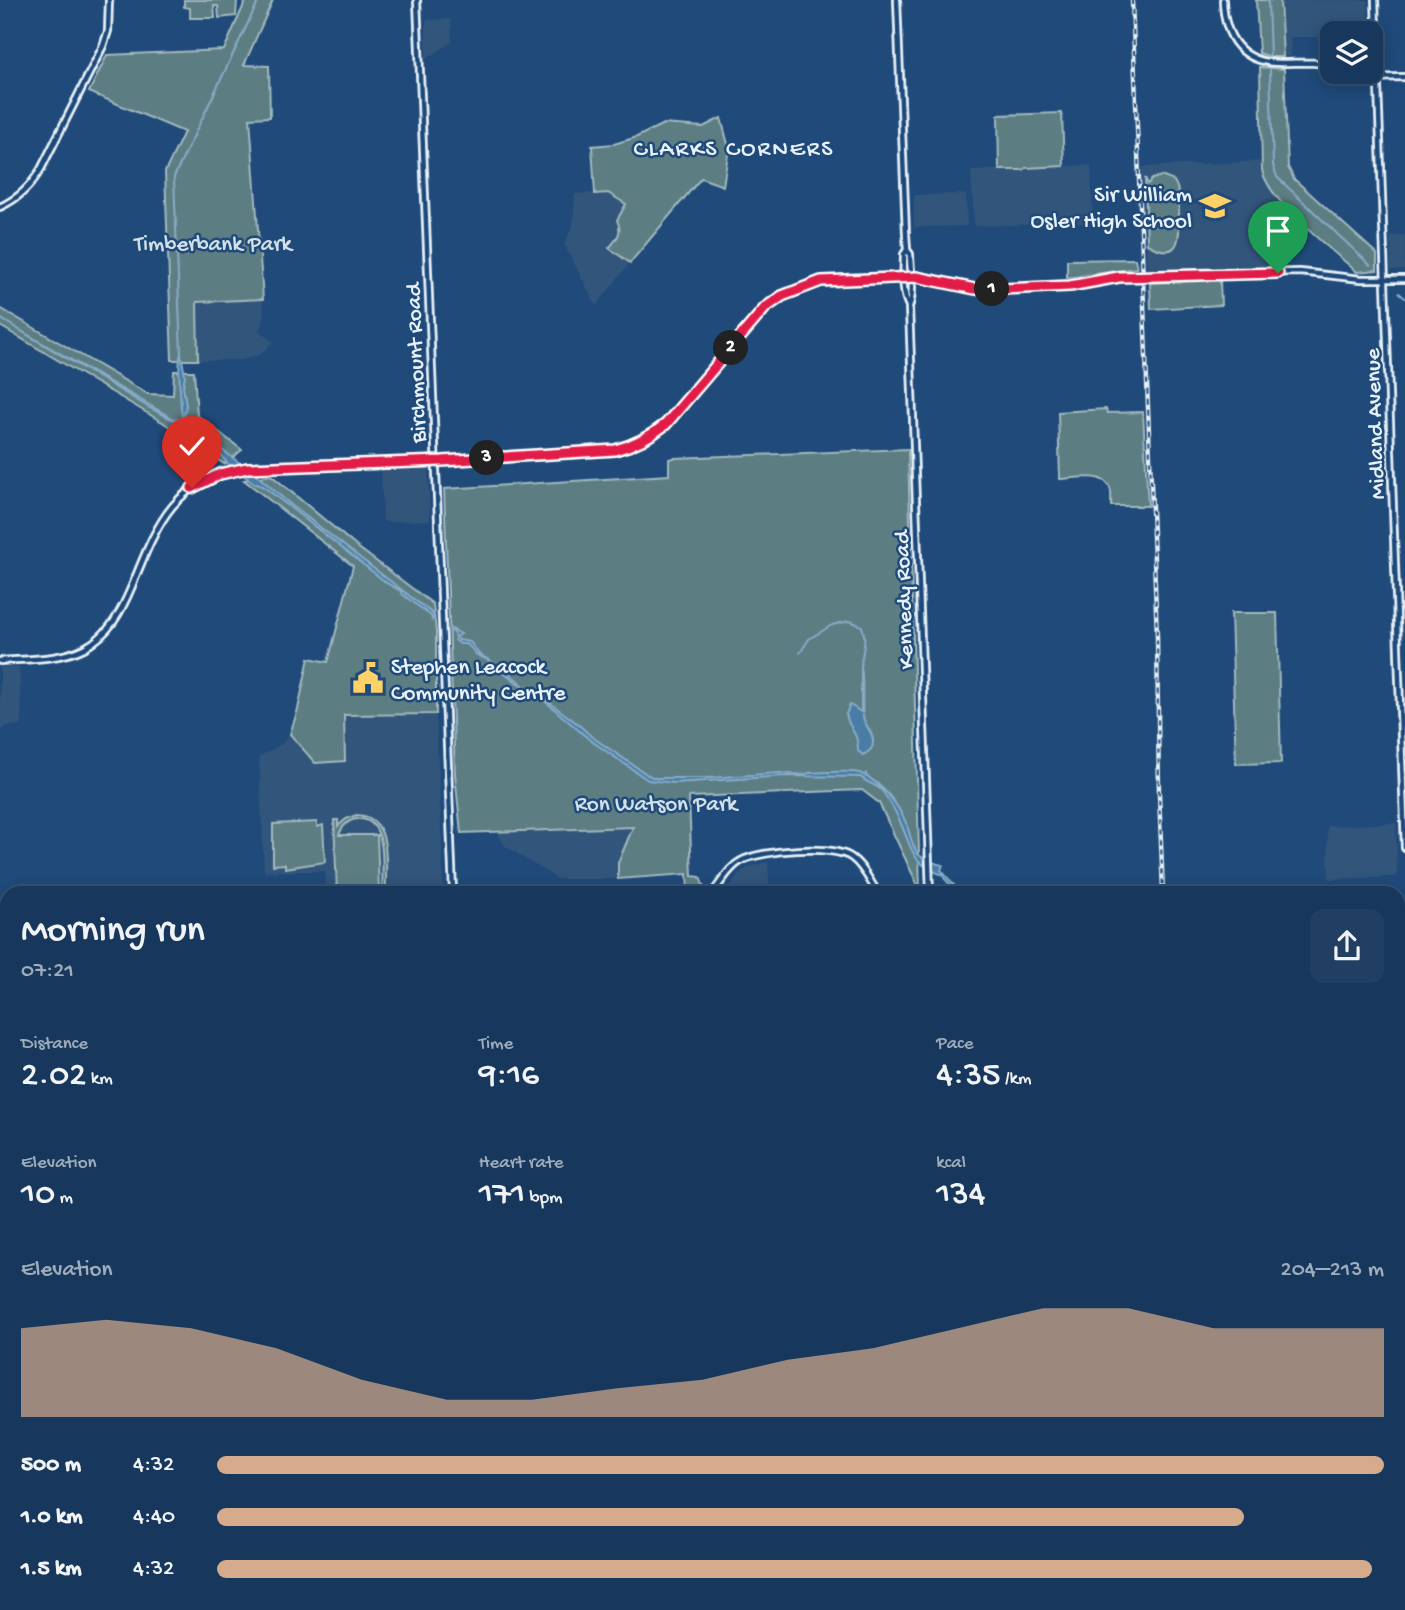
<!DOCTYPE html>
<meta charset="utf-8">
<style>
body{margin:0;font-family:"Gochi Hand",sans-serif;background:#203f62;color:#f1f3f6;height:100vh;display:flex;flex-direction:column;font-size:26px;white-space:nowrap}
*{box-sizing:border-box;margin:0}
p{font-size:23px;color:#9eacbb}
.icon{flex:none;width:38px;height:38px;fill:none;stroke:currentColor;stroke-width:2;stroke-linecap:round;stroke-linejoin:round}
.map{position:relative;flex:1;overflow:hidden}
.side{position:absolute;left:0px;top:886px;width:1405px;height:724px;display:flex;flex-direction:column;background:#17385c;border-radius:21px 21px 0 0;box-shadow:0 4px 18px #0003,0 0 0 2px #365272}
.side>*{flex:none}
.fabs{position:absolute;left:1320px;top:21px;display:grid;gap:14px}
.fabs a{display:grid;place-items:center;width:63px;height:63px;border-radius:14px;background:#17385c;box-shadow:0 4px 18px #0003,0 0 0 2px #365272;font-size:35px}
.pin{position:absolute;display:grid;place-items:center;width:60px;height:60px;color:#fff;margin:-72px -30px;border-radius:50% 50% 50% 0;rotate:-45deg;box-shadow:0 0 7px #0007}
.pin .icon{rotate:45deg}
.km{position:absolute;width:35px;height:35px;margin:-18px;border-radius:50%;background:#222;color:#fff;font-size:19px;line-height:35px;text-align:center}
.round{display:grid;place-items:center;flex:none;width:74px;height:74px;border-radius:14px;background:#203f62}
.headline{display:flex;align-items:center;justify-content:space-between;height:119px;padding:0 21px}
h1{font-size:38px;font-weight:600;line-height:52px}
.figures{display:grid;grid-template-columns:repeat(3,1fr);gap:10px;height:119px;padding:7px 21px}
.figures div{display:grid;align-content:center}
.figures b{font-size:35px;font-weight:600}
.figures small{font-size:19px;font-weight:400}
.figures p{font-size:19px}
.chart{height:196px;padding:14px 21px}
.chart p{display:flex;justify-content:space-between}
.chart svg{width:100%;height:126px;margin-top:7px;fill:#d6ab8b;opacity:.7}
ul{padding:0 21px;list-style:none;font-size:23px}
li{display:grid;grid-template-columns:112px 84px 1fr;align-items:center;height:52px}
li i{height:18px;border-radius:9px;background:#d6ab8b}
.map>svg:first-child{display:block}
</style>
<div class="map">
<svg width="1405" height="1610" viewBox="0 0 1405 1610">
<rect width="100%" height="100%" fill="#1f4a7a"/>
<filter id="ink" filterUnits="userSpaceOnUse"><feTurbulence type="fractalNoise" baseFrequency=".0143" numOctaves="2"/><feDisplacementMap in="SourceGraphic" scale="14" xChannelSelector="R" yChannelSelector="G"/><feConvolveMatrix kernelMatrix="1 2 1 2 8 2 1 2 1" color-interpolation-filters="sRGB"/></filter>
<g filter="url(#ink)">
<g fill="#32557c">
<path d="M1280,0H1368L1369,33H1332V37H1290L1291,56L1283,57Z"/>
<path d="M451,19L452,42L426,59V20Z"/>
<path d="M1262,161L1265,183L1307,228L1291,243L1290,265L1147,271L1142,167Z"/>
<path d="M1091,165L1093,219L1090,223L974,226L971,171Z"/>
<path d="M608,192L627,204L626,227L609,248L630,263L596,306L564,244L573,225L575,194Z"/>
<path d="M966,194L967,226L914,227V195Z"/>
<path d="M1405,235V270H1391L1390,236Z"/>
<path d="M263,299L264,317L259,330L273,342L261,354L243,360H198L197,302Z"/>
<path d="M428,468L430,520L383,522L381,470Z"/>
<path d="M19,666L22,725L7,726L0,731V667Z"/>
<path d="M436,714L444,892H326L325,871L264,872L259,757L282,744L290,734L307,757L345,761L344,715Z"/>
<path d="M1396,823L1397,877L1329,879L1327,826Z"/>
<path d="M634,827L618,863V879H557L505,846L497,832L555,828Z"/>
<path d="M768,862L770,892H725L741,872L750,866Z"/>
<path d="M1405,1181V1560H1398V1184Z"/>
</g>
<g fill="#5c7e83" stroke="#a2b8be" stroke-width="2">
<path d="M184,0H237L236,16L219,18L218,6H214L215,18H190V8L184,7Z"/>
<path d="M246,0H273L244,65L269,66L270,117L250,118L263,299L197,302L198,360H172L165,172L184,132L89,92L107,55L224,50Z"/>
<path d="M1256,0H1280L1283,57H1271L1259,53Z"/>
<path d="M1260,67L1284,69L1288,167L1294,179L1377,254V270L1357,272C1331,249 1269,202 1262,170Z"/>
<path d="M1062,113L1064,166L1026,168L1023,170H999L998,115Z"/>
<path d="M721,118L729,148L723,186L701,178L630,263L609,248C617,239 623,232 617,220L626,204L608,193L595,194L592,146L614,144L637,137L663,124L703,127Z"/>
<path d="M1161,176L1174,181C1180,190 1179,202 1179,213C1180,240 1180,262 1147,244L1145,178L1148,184L1152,179Z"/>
<path d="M1135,259L1137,268L1067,278V260Z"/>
<path d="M1220,279L1221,305L1151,309L1150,283Z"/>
<path d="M0,308L148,394L173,395L174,371H194L197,415L242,450L224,464L164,423L0,326Z"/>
<path d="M1106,409L1107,413L1143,412L1148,506H1111C1111,500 1112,493 1110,488C1103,471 1074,479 1060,479L1058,412Z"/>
<path d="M908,449L920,890L879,803L862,790L689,797L692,876L700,877L705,891L703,892H688L687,874L618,879V863L633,827L461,833L455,774L444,489L669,475V459L673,458Z"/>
<path d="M271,475L356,546L433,604L436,632V714L344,715L345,761L315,763L290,734L298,709L309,658L328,662L353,566L244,480Z"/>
<path d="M1231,613H1277L1281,763L1236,764Z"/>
<path d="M356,815C394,816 385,866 386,892H382C382,872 389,819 359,819C349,819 342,826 339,835H377L379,892H337L334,820H338V826L346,819Z"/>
<path d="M317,822V827L323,825L325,862L285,868V864L273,865V824Z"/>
</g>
<g fill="#487da6" stroke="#88abc7" stroke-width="2">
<path d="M11,325L172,418L180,420L182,418C181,406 177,362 181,354L185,375L183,387L186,405L184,414L188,425L259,477L291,505L428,610L434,615L432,620L431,616L402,594L401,591L388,584L264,487L254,483L227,463L222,456L184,425L150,408Z"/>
<path d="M452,629L461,634L456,637L459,640L470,642L479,654L504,669L535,695L537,693L578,724L592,737L648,775L655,778H709L780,773L805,775L808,773C821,773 852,769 862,774C882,783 898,804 907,825C910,834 912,848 919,855C925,860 936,864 943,865L941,870L960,892H953L952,887L944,878L943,875C913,864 913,853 902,826C898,816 890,802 883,792C878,784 867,784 861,777L786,776L674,783L648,780L590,740L546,702L535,697L490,661L477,655L467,644H460L455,640L454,632L450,631Z"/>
<path d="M861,668C864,683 861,701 863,717C865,727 874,732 873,743C873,749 869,752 863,755L858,751C858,730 849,731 846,714L850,705L861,712Z"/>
</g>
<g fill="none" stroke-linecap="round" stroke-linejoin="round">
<g stroke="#88abc7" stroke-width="2">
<path d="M1268,0L1270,56"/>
<path d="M1270,70L1273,165L1277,177L1370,265"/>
<path d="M1399,293L1405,298"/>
<path d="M0,318L11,325"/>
<path d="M181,354L174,177L259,0"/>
<path d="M800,653L809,639L832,625L850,621L862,626C868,646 861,649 861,668"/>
<path d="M866,777V773"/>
</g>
<defs>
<g id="tertiary">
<path d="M1223,0C1224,38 1242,64 1283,63C1300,63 1315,61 1332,66"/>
<path d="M1343,72L1364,78L1405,77"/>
<path d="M0,207C19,198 30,187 41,169L103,46L108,31L109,0"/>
<path d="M0,661C27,659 60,660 84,648C110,634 121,612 132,586C157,524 173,479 247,468L442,461L616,451C635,445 650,437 666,424L765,308L781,296L821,281L904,277H917L975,289H1001L1070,286L1119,277L1246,273L1300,272L1361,279H1405"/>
<path d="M713,892C722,882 729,867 741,861C760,850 835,844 852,858C863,866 870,881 877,892"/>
</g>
<g id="secondary">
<path d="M417,0L453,892"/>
<path d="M897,0L906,234L907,250L910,254C910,270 915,291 909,307L930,892"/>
<path d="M1375,0L1405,848"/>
<path d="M907,250L904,254C904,270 901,292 909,306"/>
<path d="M1398,1054H1405"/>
<path d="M1398,1062H1405"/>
<path d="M0,1109H7"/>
<path d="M0,1117H7"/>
<path d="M0,1188L6,1311L3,1314V1319L7,1348"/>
<path d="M17,1603L18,1610"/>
<path d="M23,1603L24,1610"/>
<path d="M493,1603V1610"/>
</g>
<g id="motorway">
<path d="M0,1564L4,1558L7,1543"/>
<path d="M0,1586L7,1585"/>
<path d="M1398,1587L1405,1586"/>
<path d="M0,1594H7"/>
<path d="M1398,1601H1405"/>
<path d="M983,1605L1013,1603"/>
<path d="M1219,1609L1351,1603"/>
<path d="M782,1610L860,1603"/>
<path d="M872,1610L948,1607"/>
<path d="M1084,1610L1179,1603"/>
</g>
</defs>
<use href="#tertiary" stroke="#e8f1f8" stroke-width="10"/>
<use href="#secondary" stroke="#e8f1f8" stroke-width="10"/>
<use href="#motorway" stroke="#e8f1f8" stroke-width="11"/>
<use href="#tertiary" stroke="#1f4a7a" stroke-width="4.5"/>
<use href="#secondary" stroke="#1f4a7a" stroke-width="4.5"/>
<use href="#motorway" stroke="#6c7d8c" stroke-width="6"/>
<defs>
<g id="rail">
<path d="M1132,0L1157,636L1159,794L1163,892"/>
<path d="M1398,1179L1405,1176"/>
<path d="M646,1610L652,1603"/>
</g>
</defs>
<use href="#rail" stroke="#e8f1f8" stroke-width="4.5"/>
<use href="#rail" stroke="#1f4a7a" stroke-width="2" stroke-dasharray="5" stroke-linecap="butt"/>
<defs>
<g id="motorway-bridge">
<path d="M948,1607L983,1605"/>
<path d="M1204,1610L1219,1609"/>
</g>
</defs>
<use href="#motorway-bridge" stroke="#e8f1f8" stroke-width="11" stroke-linecap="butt"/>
<use href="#motorway-bridge" stroke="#6c7d8c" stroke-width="6"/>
</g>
</g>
<g fill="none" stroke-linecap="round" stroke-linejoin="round" filter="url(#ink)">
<defs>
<path id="route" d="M192,488L220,474L247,468L442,461L615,450C635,445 650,437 666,424L765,308L782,296L821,281L917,277L975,289H1001L1070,286L1119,277L1278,273"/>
</defs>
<use href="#route" stroke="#fff" stroke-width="14"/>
<use href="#route" stroke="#e11d48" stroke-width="9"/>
</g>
<defs>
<symbol id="school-bare" viewBox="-9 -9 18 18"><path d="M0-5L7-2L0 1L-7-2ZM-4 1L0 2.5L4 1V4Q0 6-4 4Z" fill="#ffd166" stroke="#1f4a7a" stroke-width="2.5" paint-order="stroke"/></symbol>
<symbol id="civic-bare" viewBox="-9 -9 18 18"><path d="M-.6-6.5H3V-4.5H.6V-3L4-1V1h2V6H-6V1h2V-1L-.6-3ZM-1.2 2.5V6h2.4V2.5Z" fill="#ffd166" stroke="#1f4a7a" stroke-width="2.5" paint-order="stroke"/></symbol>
</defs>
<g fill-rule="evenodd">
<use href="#school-bare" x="1193" y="184" width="44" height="44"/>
<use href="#civic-bare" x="346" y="656" width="44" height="44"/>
</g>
<g text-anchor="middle" stroke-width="5" stroke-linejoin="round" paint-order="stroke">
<g font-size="23" fill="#e8f1f8" stroke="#1f4a7a" text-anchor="end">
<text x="1192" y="201">Sir William<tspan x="1192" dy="26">Osler High School</tspan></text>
<text x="391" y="673" text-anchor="start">Stephen Leacock<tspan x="391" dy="26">Community Centre</tspan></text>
</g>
<g font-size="23" fill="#d3e0e6" stroke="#1f4a7a">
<text x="213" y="250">Timberbank Park</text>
<text x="656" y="810">Ron Watson Park</text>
</g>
<g font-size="23" fill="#e8f1f8" stroke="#1f4a7a">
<text transform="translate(414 363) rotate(-92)" y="8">Birchmount Road</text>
<text transform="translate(1373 424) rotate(-92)" y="8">Midland Avenue</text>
<text transform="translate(902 600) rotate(-92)" y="8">Kennedy Road</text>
</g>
<g font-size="24" letter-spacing="2" fill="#e8f1f8" stroke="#1f4a7a">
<text x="734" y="155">CLARKS CORNERS</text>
</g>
</g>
</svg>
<div class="fabs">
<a><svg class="icon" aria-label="layers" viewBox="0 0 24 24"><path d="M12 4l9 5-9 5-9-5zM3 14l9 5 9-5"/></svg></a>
</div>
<div class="pin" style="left:1278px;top:273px;background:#1e9e55"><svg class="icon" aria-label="arrive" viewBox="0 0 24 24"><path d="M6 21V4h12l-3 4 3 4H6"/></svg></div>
<div class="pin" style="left:192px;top:488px;background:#d93025"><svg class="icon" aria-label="check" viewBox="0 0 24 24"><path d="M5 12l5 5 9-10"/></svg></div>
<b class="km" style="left:992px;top:289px">1</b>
<b class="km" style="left:731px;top:348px">2</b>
<b class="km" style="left:487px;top:458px">3</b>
<section class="side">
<div class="headline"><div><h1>Morning run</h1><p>07:21</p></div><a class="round"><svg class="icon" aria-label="share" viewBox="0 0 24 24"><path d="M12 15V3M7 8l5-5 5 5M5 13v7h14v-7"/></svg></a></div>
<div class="figures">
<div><p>Distance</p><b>2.02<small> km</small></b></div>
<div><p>Time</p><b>9:16</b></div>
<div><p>Pace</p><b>4:35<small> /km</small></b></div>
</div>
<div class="figures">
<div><p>Elevation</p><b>10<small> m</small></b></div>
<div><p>Heart rate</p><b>171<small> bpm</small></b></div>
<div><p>kcal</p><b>134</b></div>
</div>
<div class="chart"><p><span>Elevation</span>204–213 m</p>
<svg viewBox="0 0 160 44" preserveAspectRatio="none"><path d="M0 44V13L10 10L20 13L30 20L40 31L50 38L60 38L70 34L80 31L90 24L100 20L110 13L120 6L130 6L140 13L150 13L160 13V44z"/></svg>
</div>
<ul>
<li><b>500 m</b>4:32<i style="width:100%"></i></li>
<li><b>1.0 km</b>4:40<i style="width:88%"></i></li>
<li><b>1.5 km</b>4:32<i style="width:99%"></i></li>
</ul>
</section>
</div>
